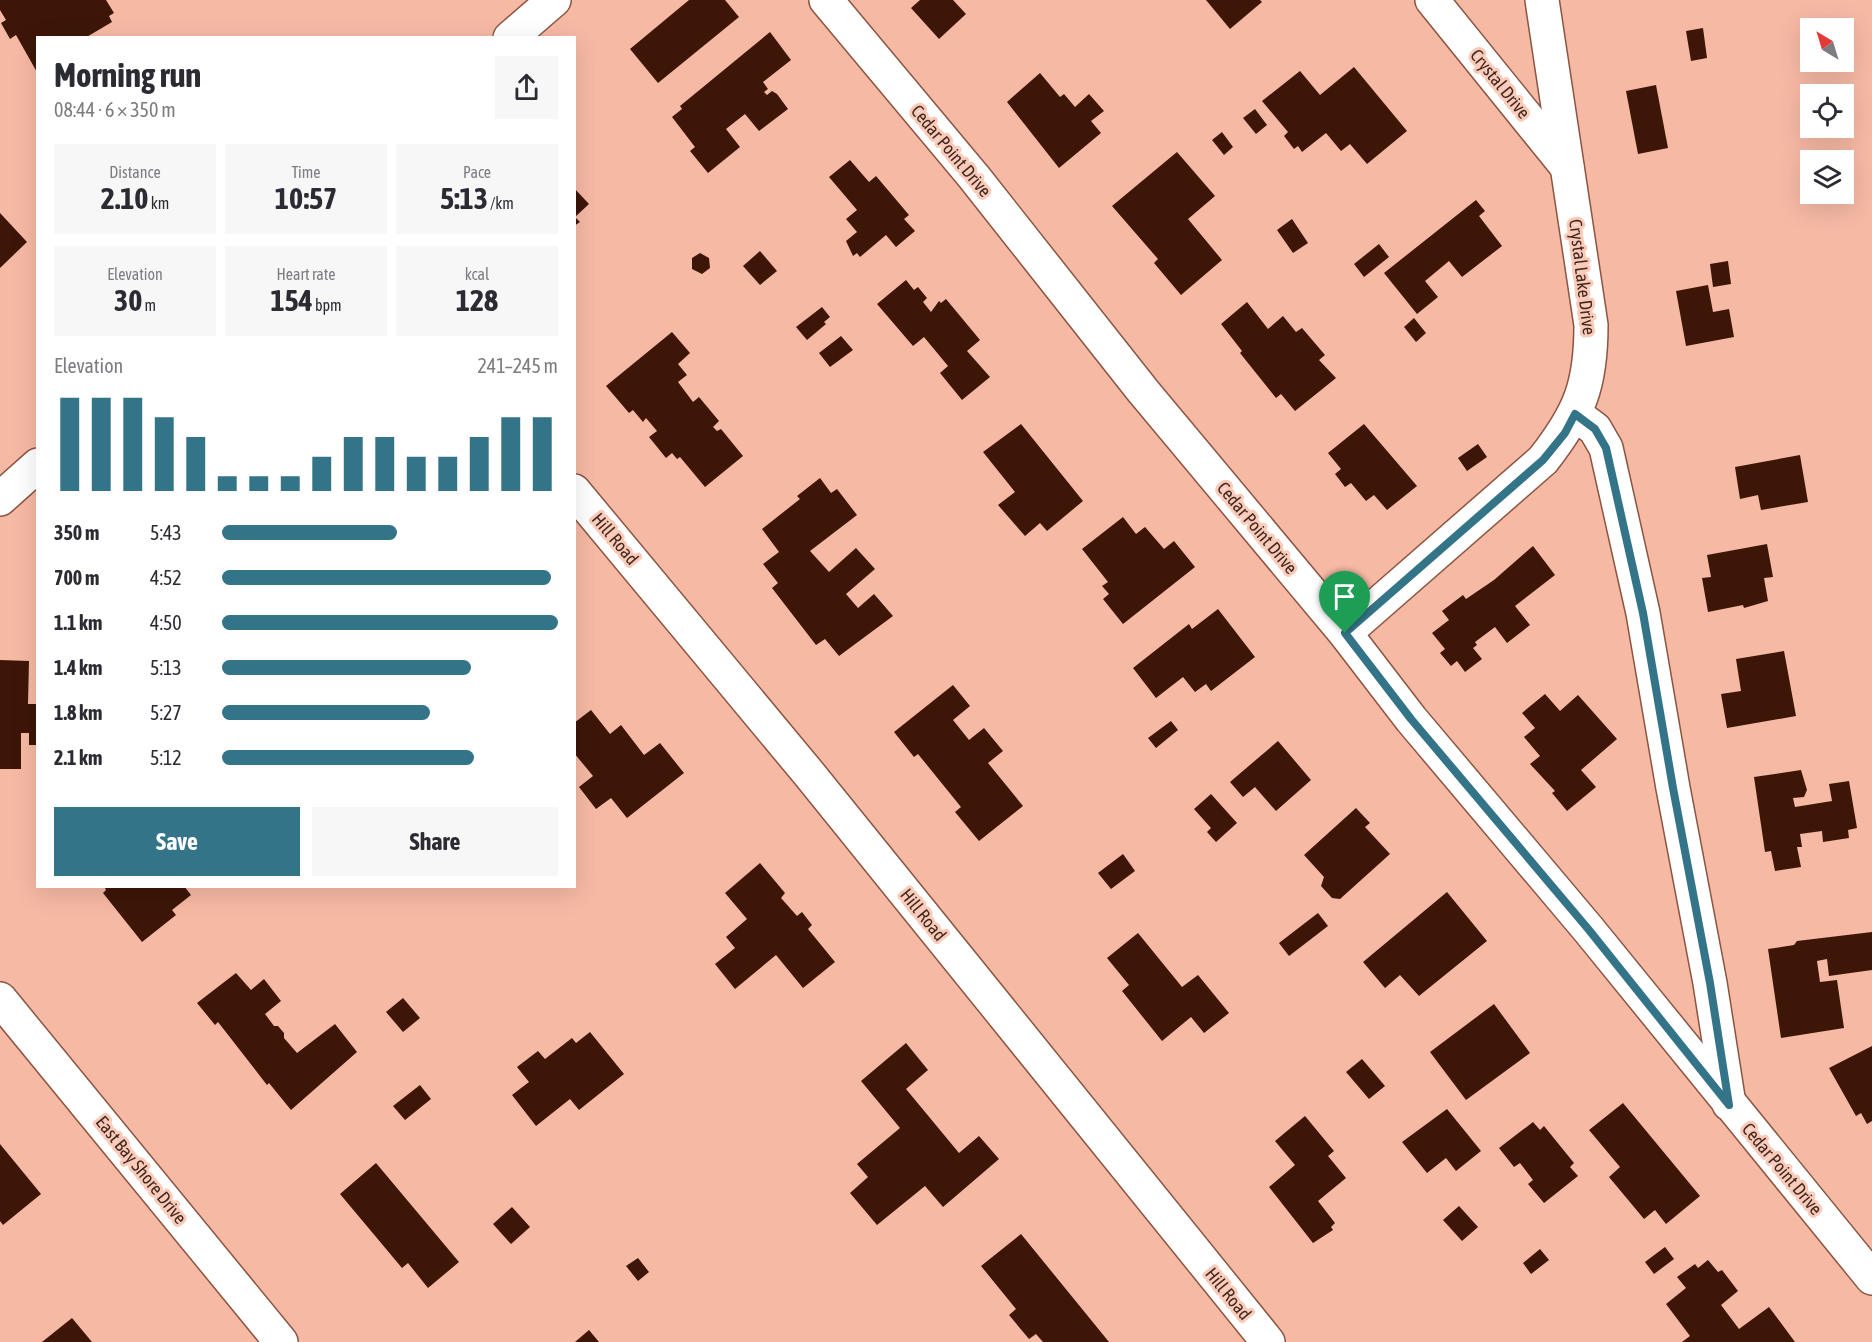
<!DOCTYPE html>
<meta charset="utf-8">
<style>
body{margin:0;font-family:"Asap Condensed",sans-serif;background:#f7f7f7;color:#2b2b33;height:100vh;display:flex;flex-direction:column;font-size:22px;white-space:nowrap}
*{box-sizing:border-box;margin:0}
p{font-size:20px;color:#7c7c81}
.icon{flex:none;width:33px;height:33px;fill:none;stroke:currentColor;stroke-width:2;stroke-linecap:round;stroke-linejoin:round}
.map{position:relative;flex:1;overflow:hidden}
.side{position:absolute;left:36px;top:36px;width:540px;height:852px;display:flex;flex-direction:column;background:#fff;border-radius:0px;box-shadow:0 6px 24px #0002}
.side>*{flex:none}
.needle{width:39px;rotate:322deg}
.controls{position:absolute;left:1800px;top:18px;display:grid;gap:12px}
.controls a{display:grid;place-items:center;width:54px;height:54px;border-radius:0px;background:#fff;box-shadow:0 6px 24px #0002;font-size:30px}
.pin{position:absolute;display:grid;place-items:center;width:51px;height:51px;color:#fff;margin:-62px -26px;border-radius:50% 50% 50% 0;rotate:-45deg;box-shadow:0 0 6px #0007}
.pin .icon{rotate:45deg}
.round{display:grid;place-items:center;flex:none;width:63px;height:63px;border-radius:0px;background:#f7f7f7}
.head{display:flex;align-items:center;justify-content:space-between;height:102px;padding:0 18px}
h1{font-size:33px;font-weight:700;line-height:45px}
.stats{display:grid;grid-template-columns:repeat(3,1fr);gap:9px;height:102px;padding:6px 18px}
.stats div{display:grid;align-content:center;border-radius:0px;background:#f7f7f7;text-align:center}
.stats b{font-size:30px;font-weight:700}
.stats small{font-size:16px;font-weight:400}
.stats p{font-size:16px}
.chart{height:168px;padding:12px 18px}
.chart p{display:flex;justify-content:space-between}
.chart svg{width:100%;height:108px;margin-top:6px;stroke:#347488;stroke-width:6}
.action{display:flex;gap:12px;margin-top:auto;padding:12px 18px}
.action a{flex:1;height:69px;border-radius:0px;background:#347488;color:#fff;font-size:24px;font-weight:700;line-height:69px;text-align:center}
.action a+a{background:#f7f7f7;color:#2b2b33}
ul{padding:0 18px;list-style:none;font-size:20px}
li{display:grid;grid-template-columns:96px 72px 1fr;align-items:center;height:45px}
li i{height:15px;border-radius:8px;background:#347488}
.map>svg:first-child{display:block}
</style>
<div class="map">
<svg width="1872" height="1342" viewBox="0 0 1872 1342">
<rect width="100%" height="100%" fill="#f6b9a4"/>
<g fill="#3d1607">
<path d="M0,0H106L114,13L109,16L112,22L85,38H38V74L16,35L10,39L1,23L6,20L0,10Z"/>
<path d="M689,0H725L739,17L658,83L630,49Z"/>
<path d="M920,0H953L966,14L939,39L911,8Z"/>
<path d="M1206,0H1260L1262,2L1230,29Z"/>
<path d="M1703,28L1707,58L1691,61L1686,31Z"/>
<path d="M770,32L791,60L763,82L768,89L764,92L767,95L772,91L777,94L788,109L759,131L745,114L726,129L740,147L708,173L690,151L695,147L672,117L682,109L680,106Z"/>
<path d="M1354,67L1407,131L1367,164L1350,144L1341,151L1326,133L1302,152L1298,146L1294,149L1284,136L1288,132L1262,101L1300,71L1320,95Z"/>
<path d="M1040,73L1060,97L1064,94L1075,107L1089,94L1104,111L1091,121L1101,133L1059,168L1007,102Z"/>
<path d="M1656,85L1668,148L1638,154L1626,91Z"/>
<path d="M1255,109L1267,125L1256,134L1243,118Z"/>
<path d="M1222,132L1233,147L1224,155L1212,140Z"/>
<path d="M1177,152L1215,196L1188,219L1222,260L1181,295L1154,263L1158,259L1112,206Z"/>
<path d="M850,160L869,182L876,176L909,215L904,219L915,231L896,247L886,235L860,257L857,253L853,256L846,241L857,232L846,219L857,210L829,177Z"/>
<path d="M574,188L589,204L575,217L580,222L574,226Z"/>
<path d="M1476,200L1485,211L1479,216L1502,246L1462,277L1449,261L1425,281L1438,297L1417,314L1384,273Z"/>
<path d="M0,213L27,242L0,268Z"/>
<path d="M1292,219L1308,243L1293,253L1277,230Z"/>
<path d="M1379,244L1389,257L1364,277L1354,264Z"/>
<path d="M760,251L777,271L760,285L743,266Z"/>
<path d="M700,253L709,258L710,268L702,274L692,269V258Z"/>
<path d="M1728,261L1731,284L1713,287L1710,264Z"/>
<path d="M906,280L914,290L918,287L927,298L923,302L931,312L939,301L941,303L946,299L980,340L967,351L990,377L962,400L940,373L948,366L924,337L913,346L877,304Z"/>
<path d="M1708,285L1713,312L1729,309L1734,337L1686,346L1676,291Z"/>
<path d="M1247,302L1268,329L1283,316L1296,332L1302,328L1325,355L1319,360L1336,378L1295,411L1281,394L1276,398L1240,353L1242,351L1221,324Z"/>
<path d="M822,307L830,317L824,322L826,324L807,340L796,327Z"/>
<path d="M1414,318L1426,333L1416,342L1404,327Z"/>
<path d="M672,332L690,353L678,364L687,375L678,382L693,402L699,397L719,421L713,427L717,431L721,429L743,456L705,487L680,457L677,459L672,453L666,458L649,437L657,431L646,418L643,422L633,410L629,413L606,386Z"/>
<path d="M841,336L853,350L830,367L819,353Z"/>
<path d="M1021,424L1083,501L1047,531L1040,523L1025,536L998,505L1015,492L983,452Z"/>
<path d="M1364,424L1417,486L1387,510L1374,495L1366,501L1351,483L1345,487L1335,474L1341,469L1328,453Z"/>
<path d="M1478,444L1487,457L1467,471L1458,458Z"/>
<path d="M1800,455L1808,502L1761,510L1758,495L1740,499L1735,467Z"/>
<path d="M820,478L831,493L837,489L857,515L810,551L829,572L856,548L875,569L846,594L858,608L874,594L893,616L839,656L825,639L816,645L772,588L778,583L763,564L779,552L762,529L800,499L797,496Z"/>
<path d="M1123,517L1136,534L1145,527L1164,549L1174,541L1195,567L1123,624L1103,599L1109,594L1102,586L1108,582L1082,549Z"/>
<path d="M1767,544L1773,577L1764,578L1768,601L1744,608L1743,605L1708,612L1702,578L1711,577L1707,555Z"/>
<path d="M1533,546L1555,575L1515,606L1530,625L1507,643L1495,627L1475,642L1477,645L1473,648L1482,659L1465,672L1457,661L1451,666L1440,653L1445,649L1432,633L1449,620L1442,611L1463,595L1466,599L1494,580Z"/>
<path d="M1218,609L1255,657L1211,691L1206,684L1195,692L1183,677L1156,698L1133,668L1189,624L1192,629Z"/>
<path d="M1784,651L1796,716L1727,728L1721,694L1741,691L1736,659Z"/>
<path d="M0,660L29,661L28,704H38V745H29V733H21V769H0Z"/>
<path d="M953,685L970,706L953,720L969,740L984,728L1003,751L988,763L1023,806L979,841L955,812L961,807L918,754L914,757L894,732Z"/>
<path d="M1545,694L1560,711L1578,695L1617,739L1581,770L1596,787L1567,811L1552,793L1555,791L1530,764L1540,756L1524,737L1535,728L1522,713Z"/>
<path d="M591,710L610,734L621,725L644,755L660,743L684,773L627,818L611,798L596,809L579,787L593,776L574,753V723Z"/>
<path d="M1171,721L1178,730L1156,748L1148,738Z"/>
<path d="M1278,741L1311,780L1276,811L1255,787L1243,797L1230,782Z"/>
<path d="M1801,770L1807,790L1804,797L1793,798L1795,807L1832,801L1829,784L1849,781L1857,828L1848,830L1849,838L1823,842L1822,831L1800,834L1802,847H1797L1801,867L1775,871L1771,851L1765,852L1754,777Z"/>
<path d="M1211,794L1237,823L1216,842L1207,832L1211,828L1194,809Z"/>
<path d="M1356,808L1370,823L1365,827L1390,854L1340,899L1332,898L1321,886L1324,877L1304,855Z"/>
<path d="M1123,854L1135,871L1111,889L1098,873Z"/>
<path d="M760,863L785,893L781,898L797,916L802,912L812,925L808,929L835,962L803,988L776,955L735,989L715,964L735,948L726,937L747,919L725,893Z"/>
<path d="M104,886H184L191,895L172,910L176,915L142,942L103,893L106,890Z"/>
<path d="M1447,892L1487,941L1419,996L1400,975L1385,988L1363,962Z"/>
<path d="M1318,913L1328,926L1289,956L1279,943Z"/>
<path d="M1872,932V970L1829,976L1827,959L1817,961L1820,982L1837,980L1844,1028L1781,1038L1768,949L1794,945L1797,941Z"/>
<path d="M1138,933L1182,987L1198,975L1229,1013L1204,1033L1191,1017L1162,1041L1122,991L1129,985L1107,958Z"/>
<path d="M236,973L251,990L264,979L281,1001L265,1014L274,1026H278L284,1033V1038L297,1053L335,1024L357,1052L291,1110L269,1083L267,1085L218,1022L215,1025L197,1003Z"/>
<path d="M403,998L420,1018L403,1032L386,1012Z"/>
<path d="M1494,1004L1530,1053L1466,1100L1430,1052Z"/>
<path d="M590,1032L624,1074L579,1110L570,1099L536,1126L512,1095L529,1082L517,1067L538,1051L545,1059L572,1038L576,1043Z"/>
<path d="M906,1043L928,1070L906,1089L959,1153L979,1136L999,1159L943,1207L925,1186L877,1225L850,1193L868,1177L857,1164L900,1128L861,1081Z"/>
<path d="M1872,1046V1121L1867,1124L1861,1113L1856,1116L1829,1068Z"/>
<path d="M1362,1059L1385,1086L1369,1099L1346,1072Z"/>
<path d="M420,1085L431,1099L405,1120L393,1106Z"/>
<path d="M1623,1103L1700,1196L1666,1224L1655,1210L1644,1219L1609,1177L1620,1167L1589,1130Z"/>
<path d="M1447,1109L1481,1151L1456,1171L1446,1158L1427,1173L1402,1142Z"/>
<path d="M1305,1116L1334,1151L1328,1156L1346,1178L1318,1201L1335,1223L1331,1227L1333,1230L1313,1243L1269,1187L1295,1165L1275,1141Z"/>
<path d="M1533,1122L1540,1130L1544,1126L1574,1163L1570,1167L1578,1176L1544,1203L1528,1184L1533,1180L1520,1163L1514,1167L1499,1148Z"/>
<path d="M0,1144L41,1194L3,1225L0,1221Z"/>
<path d="M376,1163L459,1262L428,1288L408,1263L402,1268L340,1194Z"/>
<path d="M1459,1206L1478,1227L1462,1241L1443,1220Z"/>
<path d="M512,1207L530,1227L511,1244L493,1224Z"/>
<path d="M1021,1234L1109,1342H1043L1036,1334L1029,1339L1009,1315L1016,1309L981,1266Z"/>
<path d="M1665,1247L1674,1259L1654,1274L1645,1262Z"/>
<path d="M1540,1249L1549,1260L1531,1274L1523,1263Z"/>
<path d="M638,1258L649,1272L638,1281L626,1266Z"/>
<path d="M1708,1260L1718,1272L1722,1270L1738,1291L1721,1305L1739,1329L1769,1307L1795,1342H1682L1690,1336L1666,1304L1686,1288L1677,1277L1695,1264L1698,1268Z"/>
<path d="M72,1318L92,1342H42Z"/>
<path d="M589,1330L599,1342H575Z"/>
</g>
<g fill="none" stroke-linecap="round" stroke-linejoin="round">
<defs>
<g id="minor">
<path d="M826,0L974,177L1143,391L1345,633L1411,719L1589,930L1872,1278"/>
<path d="M1432,0L1567,167"/>
<path d="M510,38L554,0"/>
<path d="M1575,414L1595,429L1606,448L1643,613L1673,788L1710,983L1729,1104"/>
<path d="M574,491L810,775L1268,1342"/>
<path d="M0,499L38,465"/>
<path d="M1345,633L1543,460C1580,413 1591,385 1591,325L1542,0"/>
<path d="M0,999L281,1342"/>
</g>
</defs>
<use href="#minor" stroke="#8a5542" stroke-width="36"/>
<use href="#minor" stroke="#fff" stroke-width="33"/>
</g>
<g fill="none" stroke-linecap="round" stroke-linejoin="round">
<defs>
<path id="route" d="M1575,414L1595,429L1606,448L1643,613L1673,788L1710,983L1729,1105L1589,930L1411,719L1345,633L1543,460L1565,433Z"/>
</defs>
<use href="#route" stroke="#fff" stroke-width="12"/>
<use href="#route" stroke="#347488" stroke-width="8"/>
</g>
<g text-anchor="middle" stroke-width="6" stroke-linejoin="round" paint-order="stroke">
<g font-size="18" fill="#3f2820" stroke="#fbcab8">
<text transform="translate(1500 84) rotate(51)" y="6">Crystal Drive</text>
<text transform="translate(951 151) rotate(50)" y="6">Cedar Point Drive</text>
<text transform="translate(1582 277) rotate(83)" y="6">Crystal Lake Drive</text>
<text transform="translate(1257 528) rotate(50)" y="6">Cedar Point Drive</text>
<text transform="translate(615 539) rotate(50)" y="6">Hill Road</text>
<text transform="translate(923 915) rotate(51)" y="6">Hill Road</text>
<text transform="translate(1782 1169) rotate(50)" y="6">Cedar Point Drive</text>
<text transform="translate(141 1170) rotate(51)" y="6">East Bay Shore Drive</text>
<text transform="translate(1228 1294) rotate(51)" y="6">Hill Road</text>
</g>
</g>
</svg>
<div class="controls">
<a><svg class="needle" viewBox="-14 -14 28 28"><path d="M0-13l5 13h-10z" fill="#e53935"/><path d="M0 13l5-13h-10z" fill="#7c7c81"/></svg></a>
<a><svg class="icon" aria-label="locate" viewBox="0 0 24 24"><circle cx="12" cy="12" r="6"/><path d="M12 2v4M12 18v4M2 12h4M18 12h4"/></svg></a>
<a><svg class="icon" aria-label="layers" viewBox="0 0 24 24"><path d="M12 4l9 5-9 5-9-5zM3 14l9 5 9-5"/></svg></a>
</div>
<div class="pin" style="left:1345px;top:633px;background:#1e9e55"><svg class="icon" aria-label="arrive" viewBox="0 0 24 24"><path d="M6 21V4h12l-3 4 3 4H6"/></svg></div>
<section class="side">
<div class="head"><div><h1>Morning run</h1><p>08:44 · 6 × 350 m</p></div><a class="round"><svg class="icon" aria-label="share" viewBox="0 0 24 24"><path d="M12 15V3M7 8l5-5 5 5M5 13v7h14v-7"/></svg></a></div>
<div class="stats">
<div><p>Distance</p><b>2.10<small> km</small></b></div>
<div><p>Time</p><b>10:57</b></div>
<div><p>Pace</p><b>5:13<small> /km</small></b></div>
</div>
<div class="stats">
<div><p>Elevation</p><b>30<small> m</small></b></div>
<div><p>Heart rate</p><b>154<small> bpm</small></b></div>
<div><p>kcal</p><b>128</b></div>
</div>
<div class="chart"><p><span>Elevation</span>241–245 m</p>
<svg viewBox="0 0 160 44" preserveAspectRatio="none"><path d="M5 44V6M15 44V6M25 44V6M35 44V14M45 44V22M55 44V38M65 44V38M75 44V38M85 44V30M95 44V22M105 44V22M115 44V30M125 44V30M135 44V22M145 44V14M155 44V14"/></svg>
</div>
<ul>
<li><b>350 m</b>5:43<i style="width:52%"></i></li>
<li><b>700 m</b>4:52<i style="width:98%"></i></li>
<li><b>1.1 km</b>4:50<i style="width:100%"></i></li>
<li><b>1.4 km</b>5:13<i style="width:74%"></i></li>
<li><b>1.8 km</b>5:27<i style="width:62%"></i></li>
<li><b>2.1 km</b>5:12<i style="width:75%"></i></li>
</ul>
<div class="action"><a>Save</a><a>Share</a></div>
</section>
</div>
